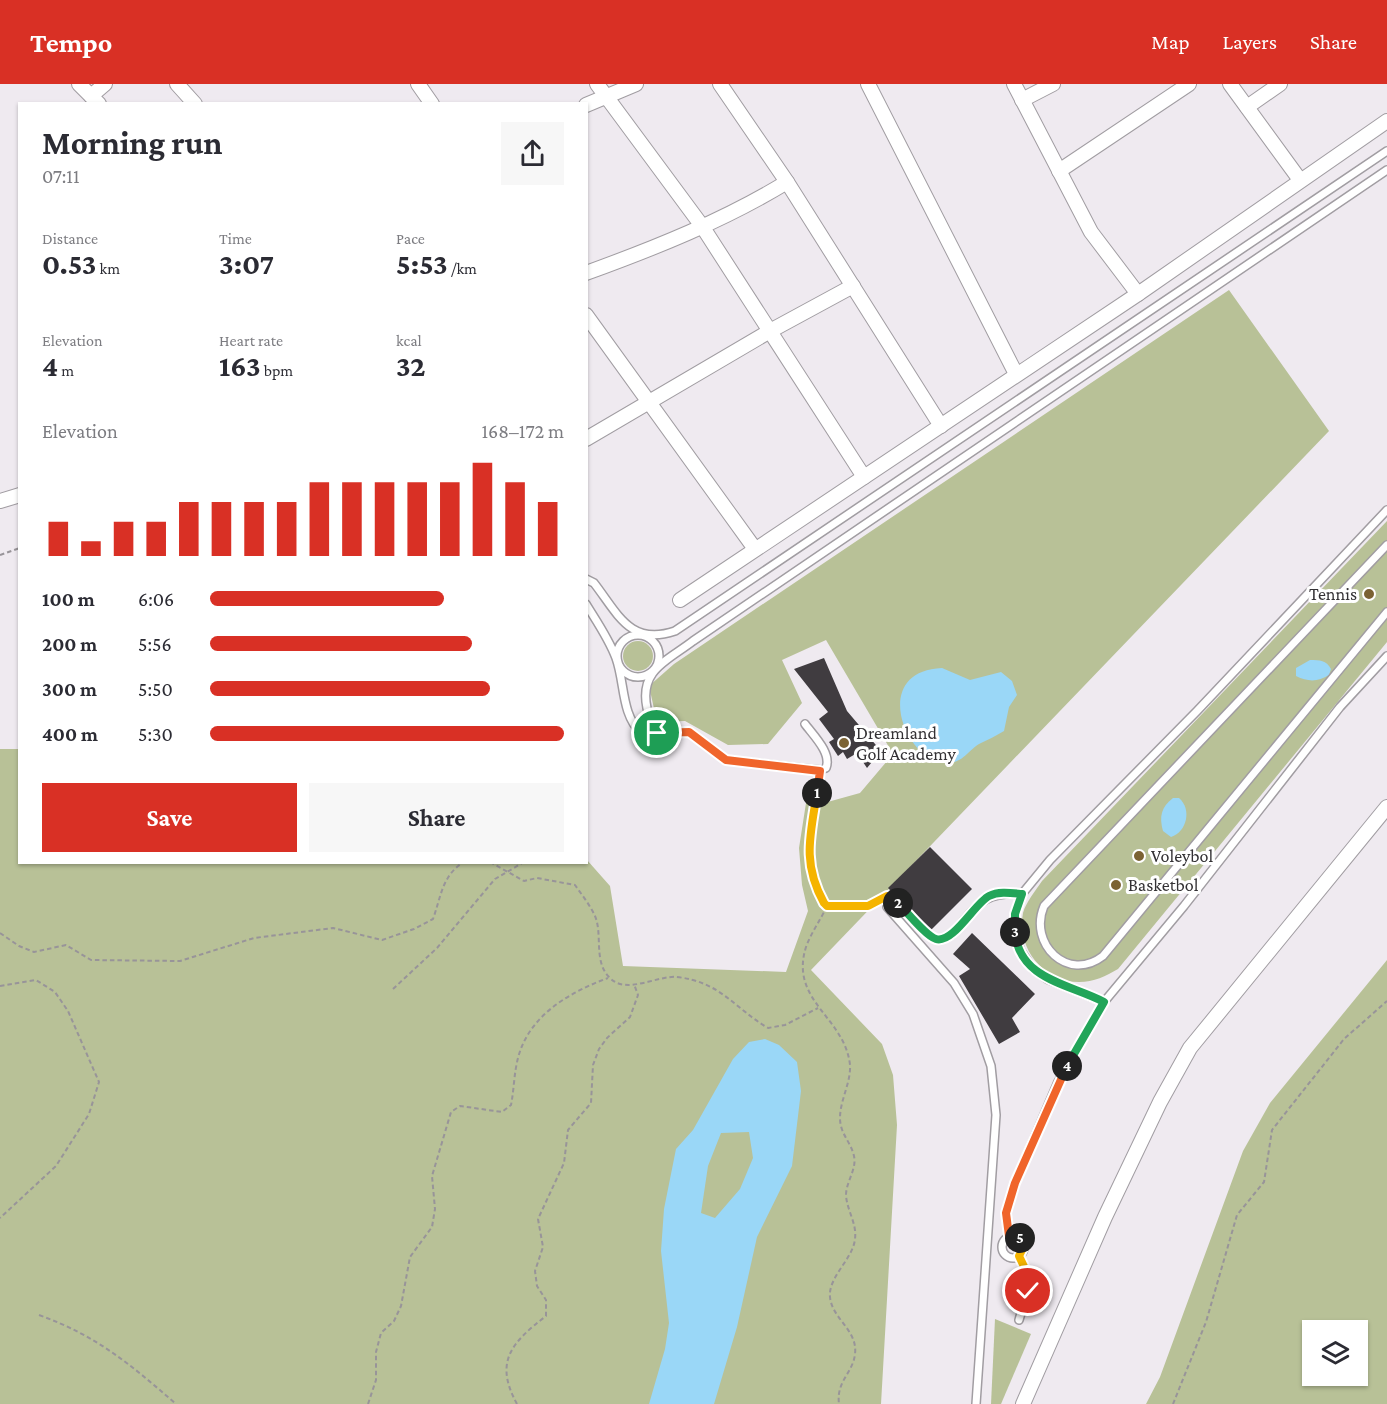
<!DOCTYPE html>
<meta charset="utf-8">
<style>
body{margin:0;font-family:"Crimson Pro",serif;background:#f7f7f7;color:#2b2b33;height:100vh;display:flex;flex-direction:column;font-size:22px;white-space:nowrap}
*{box-sizing:border-box;margin:0}
p{font-size:20px;color:#7c7c81}
.icon{flex:none;width:33px;height:33px;fill:none;stroke:currentColor;stroke-width:2;stroke-linecap:round;stroke-linejoin:round}
.map{position:relative;flex:1;overflow:hidden}
.details{position:absolute;left:18px;top:18px;width:570px;height:762px;display:flex;flex-direction:column;background:#fff;border-radius:0px;box-shadow:0 2px 4px #0004}
.details>*{flex:none}
.tools{position:absolute;left:1302px;top:1236px;display:grid;gap:12px}
.tools a{display:grid;place-items:center;width:66px;height:66px;border-radius:0px;background:#fff;box-shadow:0 2px 4px #0004;font-size:30px}
.pin{position:absolute;display:grid;place-items:center;width:51px;height:51px;color:#fff;margin:-26px;border:3px solid #fff;border-radius:50%;box-shadow:0 2px 6px #0007}
.km{position:absolute;width:30px;height:30px;margin:-15px;border-radius:50%;background:#222;color:#fff;font-size:16px;line-height:30px;text-align:center}
.round{display:grid;place-items:center;flex:none;width:63px;height:63px;border-radius:0px;background:#f7f7f7}
.head{display:flex;align-items:center;justify-content:space-between;height:102px;padding:0 24px}
h1{font-size:33px;font-weight:700;line-height:45px}
.stats{display:grid;grid-template-columns:repeat(3,1fr);gap:9px;height:102px;padding:6px 24px}
.stats div{display:grid;align-content:center}
.stats b{font-size:30px;font-weight:700}
.stats small{font-size:16px;font-weight:400}
.stats p{font-size:16px}
.chart{height:168px;padding:12px 24px}
.chart p{display:flex;justify-content:space-between}
.chart svg{width:100%;height:108px;margin-top:6px;stroke:#d93025;stroke-width:6}
.button{display:flex;gap:12px;margin-top:auto;padding:12px 24px}
.button a{flex:1;height:69px;border-radius:0px;background:#d93025;color:#fff;font-size:24px;font-weight:700;line-height:69px;text-align:center}
.button a+a{background:#f7f7f7;color:#2b2b33}
ul{padding:0 24px;list-style:none;font-size:20px}
li{display:grid;grid-template-columns:96px 72px 1fr;align-items:center;height:45px}
li i{height:15px;border-radius:8px;background:#d93025}
header{display:flex;align-items:center;gap:36px;box-sizing:border-box;height:84px;padding:0 30px;background:#d93025;color:#fff}
header strong{font-size:28px}
nav{display:flex;gap:33px;margin-inline-start:auto;font-size:21px}
.map>svg:first-child{display:block}
</style>
<header>
<strong>Tempo</strong>
<nav><a>Map</a><a>Layers</a><a>Share</a></nav>
</header>
<div class="map">
<svg width="1387" height="1320" viewBox="0 0 1387 1320">
<rect width="100%" height="100%" fill="#efeaf0"/>
<g fill="#b8c197" fill-rule="evenodd">
<path d="M1229,206L1329,347L811,886L882,960L893,991L897,1041L881,1320H0V665H19L20,778H586L587,776L610,802L623,882L786,888L808,827L802,801L799,764L806,719H824L860,709L893,670L826,556L782,576L802,619L768,660L728,661L685,637L657,638L649,602L674,580Z"/>
<path d="M1387,437V558L1118,885C1106,892 1094,898 1079,898C1044,898 1016,864 1023,829C1026,818 1036,806 1042,797Z"/>
<circle cx="638" cy="572" r="15"/>
<path d="M1387,876V1320H1146L1160,1293L1243,1067L1270,1019ZM1312,1246H1358V1292H1312Z"/>
<path d="M995,1235L1031,1250L1001,1320H991Z"/>
</g>
<g fill="#9ad7f7" fill-rule="evenodd">
<path d="M1310,576C1320,576 1326,576 1331,585L1329,591C1318,598 1308,598 1296,592V584Z"/>
<path d="M942,584L970,596L1001,588L1012,597L1017,611L1009,623L1004,647C996,652 987,656 979,660C968,667 963,678 949,679C906,682 868,587 942,584Z"/>
<path d="M1173,714H1179C1192,725 1187,748 1171,753L1163,747C1159,733 1161,723 1173,714Z"/>
<path d="M765,955L779,961L797,978L801,1007L792,1082L757,1153L737,1243L714,1320H649L665,1265L669,1239L661,1167L664,1125L676,1065L693,1046L733,975L749,958ZM749,1048L753,1074L740,1105L715,1134L701,1129L708,1082L721,1049Z"/>
</g>
<g fill="#403c40">
<path d="M824,574L847,627L881,667L867,684L857,669L847,675L843,668L838,672L829,658L834,655L819,635L828,628L794,585Z"/>
<path d="M930,763L972,805L930,847L888,804Z"/>
<path d="M972,849L1035,910L1012,934L1020,948L999,960L959,892L970,885L953,870Z"/>
</g>
<g fill="none" stroke-linecap="round" stroke-linejoin="round">
<defs>
<g id="service">
<path d="M1387,461L1044,822C1028,860 1068,899 1103,872L1387,528"/>
<path d="M586,495L594,499C618,530 630,562 675,547L1387,67"/>
<path d="M586,520C597,538 609,555 616,574C625,599 621,630 641,649H657C651,641 649,634 647,624C639,586 667,577 693,557L1387,86"/>
<circle cx="638" cy="572" r="21"/>
<path d="M657,649L689,648L726,676L820,686L826,684C832,669 813,651 805,640"/>
<path d="M887,823L954,899L973,930L991,982L996,1031L976,1320"/>
<path d="M952,850C977,823 981,807 1022,810"/>
<path d="M1104,918L1047,895L1033,885L1021,867L1015,851V829L1022,810L1050,776L1197,627L1387,426"/>
<circle cx="1013" cy="1163" r="11"/>
<path d="M1009,1152L1006,1129L1015,1099L1058,998L1104,918L1184,822L1340,623L1387,572"/>
<path d="M1019,1236L1030,1199L1019,1172"/>
</g>
<g id="minor">
<path d="M79,0L99,20"/>
<path d="M177,0L195,20"/>
<path d="M418,0L432,20"/>
<path d="M597,0L702,142L864,393"/>
<path d="M720,0L787,98L941,342"/>
<path d="M868,0L1016,290"/>
<path d="M1014,0L1091,148L1138,210"/>
<path d="M1230,0L1300,96"/>
<path d="M91,12L105,0"/>
<path d="M1022,16L1053,0"/>
<path d="M586,21L636,0"/>
<path d="M1247,23L1280,0"/>
<path d="M1059,87L1189,0"/>
<path d="M586,189C655,164 725,136 787,98"/>
<path d="M586,231L755,465"/>
<path d="M586,355L770,247L853,202"/>
<path d="M0,417L20,411"/>
<path d="M680,516L1138,210L1387,37"/>
<path d="M1023,1320L1105,1133L1160,1018L1190,964L1387,723"/>
</g>
</defs>
<use href="#service" stroke="#a19da2" stroke-width="10"/>
<use href="#minor" stroke="#a19da2" stroke-width="16"/>
<g stroke="#989499" stroke-width="2" stroke-dasharray="4.5 3" stroke-linecap="butt">
<path d="M0,471L20,464"/>
<path d="M819,695C814,730 796,797 827,822L855,824L877,819"/>
<path d="M490,778L524,797L537,794L575,801C582,811 590,821 595,832C603,851 593,878 610,894C626,911 658,891 677,893C721,898 734,924 768,944L785,941L818,924"/>
<path d="M899,820L933,854H944"/>
<path d="M827,822C821,835 811,849 806,863C789,917 845,933 850,981C851,999 840,1016 840,1034C840,1050 851,1058 854,1072C857,1085 846,1098 846,1111C847,1127 857,1139 855,1155C853,1175 828,1193 830,1213C832,1235 858,1246 855,1270C853,1289 836,1297 839,1320"/>
<path d="M0,849L19,862L34,868L66,861L91,876L180,877L254,854L333,844L382,856L414,845L433,835C441,813 442,791 464,778"/>
<path d="M0,902L36,896L55,908L68,927L99,998L89,1030L56,1082L0,1134"/>
<path d="M393,905L437,864L495,795L524,778"/>
<path d="M39,1231C97,1252 130,1280 176,1320"/>
<path d="M368,1320L376,1296V1268L381,1249L394,1237L401,1222L410,1173L432,1143L435,1125L432,1092L451,1028L460,1022L502,1028L511,1021C514,1006 514,989 518,974C529,931 570,908 608,894"/>
<path d="M517,1320C494,1278 511,1259 546,1232V1216L537,1202L535,1187L543,1163L538,1135L564,1079L568,1046L591,1019L593,981L599,965L607,954L630,933L638,911L634,900"/>
<path d="M1173,1320L1206,1238L1237,1131L1264,1098L1272,1046L1344,955L1387,917"/>
</g>
<use href="#service" stroke="#fff" stroke-width="7"/>
<use href="#minor" stroke="#fff" stroke-width="14"/>
</g>
<g fill="none" stroke-linecap="round" stroke-linejoin="round">
<defs>
<path id="split-1" d="M657,649L689,648L726,676L820,687L817,709"/>
<path id="split-2" d="M817,709C810,752 802,779 824,819L827,822H868L887,812L898,819"/>
<path id="split-3" d="M898,819C906,827 926,852 936,855C953,860 975,819 989,812C999,807 1011,809 1022,810L1015,830V848"/>
<path id="split-4" d="M1015,848C1019,896 1070,900 1104,918L1067,982"/>
<path id="split-5" d="M1020,1154L1009,1152L1006,1129L1015,1099L1067,982"/>
<path id="split-6" d="M1020,1154L1024,1162L1019,1172L1028,1191V1207"/>
</defs>
<use href="#split-1" stroke="#fff" stroke-width="12"/>
<use href="#split-2" stroke="#fff" stroke-width="12"/>
<use href="#split-3" stroke="#fff" stroke-width="12"/>
<use href="#split-4" stroke="#fff" stroke-width="12"/>
<use href="#split-5" stroke="#fff" stroke-width="12"/>
<use href="#split-6" stroke="#fff" stroke-width="12"/>
<use href="#split-1" stroke="#f0652b" stroke-width="8"/>
<use href="#split-2" stroke="#f5b400" stroke-width="8"/>
<use href="#split-3" stroke="#22a559" stroke-width="8"/>
<use href="#split-4" stroke="#22a559" stroke-width="8"/>
<use href="#split-5" stroke="#f0652b" stroke-width="8"/>
<use href="#split-6" stroke="#f5b400" stroke-width="8"/>
</g>
<g fill="#7b6233" stroke="#fff" stroke-width="2">
<circle cx="1369" cy="510" r="6"/>
<circle cx="844" cy="659" r="6"/>
<circle cx="1139" cy="772" r="6"/>
<circle cx="1116" cy="801" r="6"/>
</g>
<g text-anchor="middle" stroke-width="6" stroke-linejoin="round" paint-order="stroke">
<g font-size="18" fill="#333134" stroke="#fff" text-anchor="start">
<text x="1357" y="516" text-anchor="end">Tennis</text>
<text x="856" y="655">Dreamland<tspan x="856" dy="21">Golf Academy</tspan></text>
<text x="1151" y="778">Voleybol</text>
<text x="1128" y="807">Basketbol</text>
</g>
</g>
</svg>
<div class="tools">
<a><svg class="icon" aria-label="layers" viewBox="0 0 24 24"><path d="M12 4l9 5-9 5-9-5zM3 14l9 5 9-5"/></svg></a>
</div>
<div class="pin" style="left:657px;top:649px;background:#1e9e55"><svg class="icon" aria-label="arrive" viewBox="0 0 24 24"><path d="M6 21V4h12l-3 4 3 4H6"/></svg></div>
<div class="pin" style="left:1028px;top:1207px;background:#d93025"><svg class="icon" aria-label="check" viewBox="0 0 24 24"><path d="M5 12l5 5 9-10"/></svg></div>
<b class="km" style="left:817px;top:709px">1</b>
<b class="km" style="left:898px;top:819px">2</b>
<b class="km" style="left:1015px;top:848px">3</b>
<b class="km" style="left:1067px;top:982px">4</b>
<b class="km" style="left:1020px;top:1154px">5</b>
<section class="details">
<div class="head"><div><h1>Morning run</h1><p>07:11</p></div><a class="round"><svg class="icon" aria-label="share" viewBox="0 0 24 24"><path d="M12 15V3M7 8l5-5 5 5M5 13v7h14v-7"/></svg></a></div>
<div class="stats">
<div><p>Distance</p><b>0.53<small> km</small></b></div>
<div><p>Time</p><b>3:07</b></div>
<div><p>Pace</p><b>5:53<small> /km</small></b></div>
</div>
<div class="stats">
<div><p>Elevation</p><b>4<small> m</small></b></div>
<div><p>Heart rate</p><b>163<small> bpm</small></b></div>
<div><p>kcal</p><b>32</b></div>
</div>
<div class="chart"><p><span>Elevation</span>168–172 m</p>
<svg viewBox="0 0 160 44" preserveAspectRatio="none"><path d="M5 44V30M15 44V38M25 44V30M35 44V30M45 44V22M55 44V22M65 44V22M75 44V22M85 44V14M95 44V14M105 44V14M115 44V14M125 44V14M135 44V6M145 44V14M155 44V22"/></svg>
</div>
<ul>
<li><b>100 m</b>6:06<i style="width:66%"></i></li>
<li><b>200 m</b>5:56<i style="width:74%"></i></li>
<li><b>300 m</b>5:50<i style="width:79%"></i></li>
<li><b>400 m</b>5:30<i style="width:100%"></i></li>
</ul>
<div class="button"><a>Save</a><a>Share</a></div>
</section>
</div>
